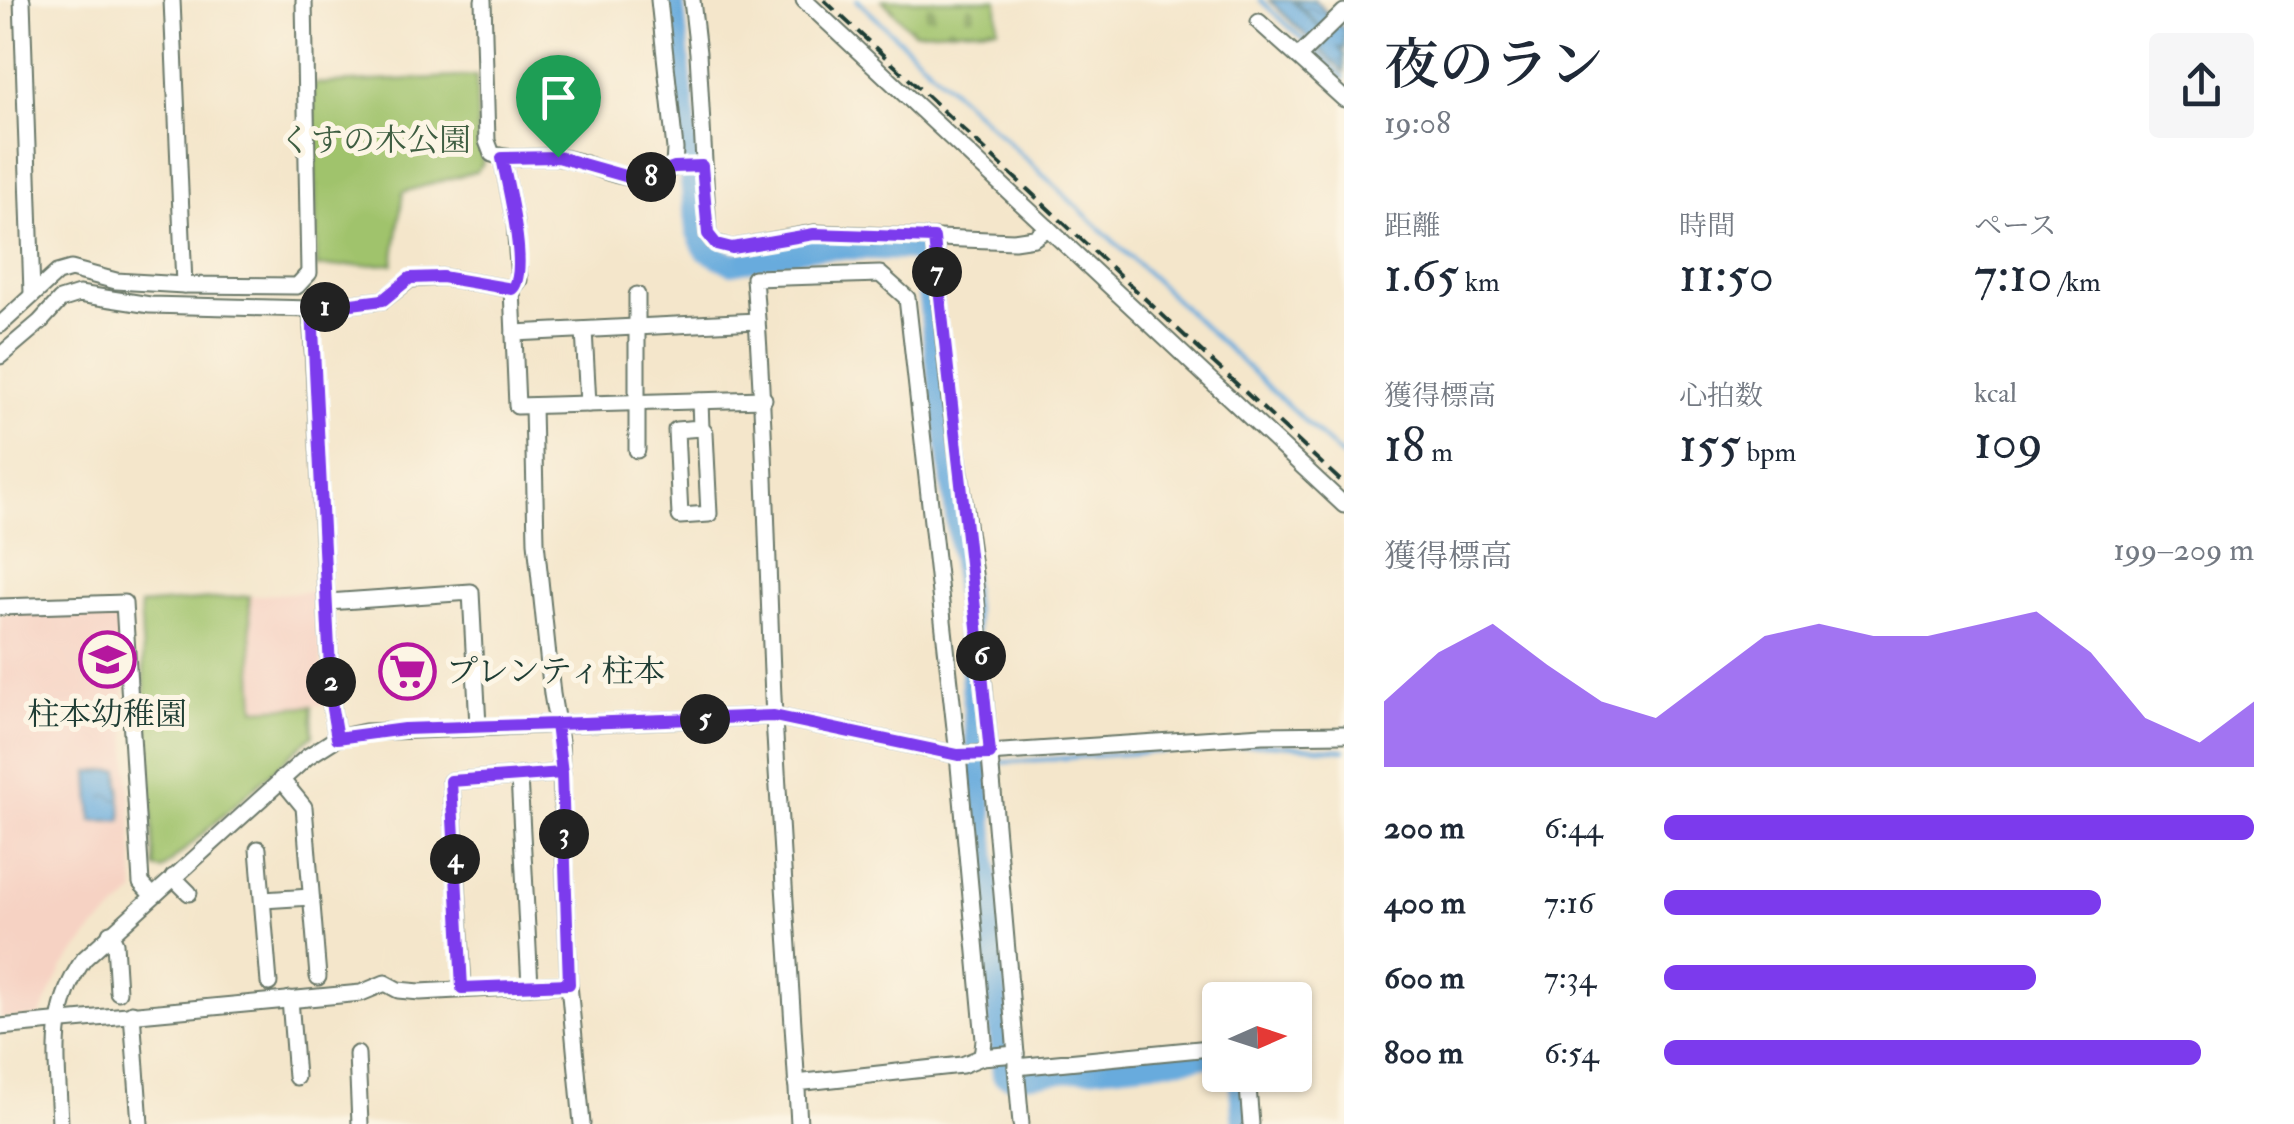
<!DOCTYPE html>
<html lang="ja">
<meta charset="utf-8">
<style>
body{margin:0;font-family:"IM FELL Double Pica","Noto Serif JP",serif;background:#f6f6f7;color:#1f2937;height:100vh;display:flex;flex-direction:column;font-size:38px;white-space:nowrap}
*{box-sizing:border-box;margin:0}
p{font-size:32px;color:#747a83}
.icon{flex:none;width:55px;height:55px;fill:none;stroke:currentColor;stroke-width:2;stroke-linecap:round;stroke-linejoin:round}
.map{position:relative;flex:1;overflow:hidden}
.details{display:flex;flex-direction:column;background:#fff;width:950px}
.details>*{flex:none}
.needle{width:65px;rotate:87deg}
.controls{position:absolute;left:1202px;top:982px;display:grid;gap:20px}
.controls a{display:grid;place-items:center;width:110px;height:110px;border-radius:10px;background:#fff;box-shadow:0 2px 8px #0004;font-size:50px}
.pin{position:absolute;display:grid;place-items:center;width:85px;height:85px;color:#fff;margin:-102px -42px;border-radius:50% 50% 50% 0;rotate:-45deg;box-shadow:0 0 10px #0007}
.pin .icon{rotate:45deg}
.km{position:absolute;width:50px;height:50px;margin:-25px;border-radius:50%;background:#222;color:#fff;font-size:28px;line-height:50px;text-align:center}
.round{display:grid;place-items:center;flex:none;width:105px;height:105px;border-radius:10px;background:#f6f6f7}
.summary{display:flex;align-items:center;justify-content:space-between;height:170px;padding:0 40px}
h1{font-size:55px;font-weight:600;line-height:75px}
.metrics{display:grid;grid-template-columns:repeat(3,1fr);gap:15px;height:170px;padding:10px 40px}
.metrics div{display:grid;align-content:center}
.metrics b{font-size:50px;font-weight:600}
.metrics small{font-size:28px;font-weight:400}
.metrics p{font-size:28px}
.chart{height:280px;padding:20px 40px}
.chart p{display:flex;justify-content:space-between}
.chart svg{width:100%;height:180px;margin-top:10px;fill:#7c3aed;opacity:.7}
ul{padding:0 40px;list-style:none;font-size:32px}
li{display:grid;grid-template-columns:160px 120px 1fr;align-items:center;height:75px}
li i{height:25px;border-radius:12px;background:#7c3aed}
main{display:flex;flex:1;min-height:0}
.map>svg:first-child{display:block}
</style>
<main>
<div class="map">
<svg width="1344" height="1124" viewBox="0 0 1344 1124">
<defs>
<pattern id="cemetery-stones" width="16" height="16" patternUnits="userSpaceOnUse" patternTransform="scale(2.5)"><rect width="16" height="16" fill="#a0c36c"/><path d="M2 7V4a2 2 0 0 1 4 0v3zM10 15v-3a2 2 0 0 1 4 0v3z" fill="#82a05a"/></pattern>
<pattern id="water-ripples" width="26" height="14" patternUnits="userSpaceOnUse" patternTransform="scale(2.5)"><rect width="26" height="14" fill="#68abdd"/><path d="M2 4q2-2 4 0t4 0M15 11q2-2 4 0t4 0" fill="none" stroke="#558cb4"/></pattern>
</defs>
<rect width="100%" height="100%" fill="#fcf5e5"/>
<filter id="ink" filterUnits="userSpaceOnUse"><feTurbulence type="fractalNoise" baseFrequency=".01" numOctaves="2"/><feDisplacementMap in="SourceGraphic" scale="20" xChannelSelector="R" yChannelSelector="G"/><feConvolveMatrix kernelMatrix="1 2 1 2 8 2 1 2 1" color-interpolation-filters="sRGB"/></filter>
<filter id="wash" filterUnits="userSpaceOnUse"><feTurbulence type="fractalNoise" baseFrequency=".0048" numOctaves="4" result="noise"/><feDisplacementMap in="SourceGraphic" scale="40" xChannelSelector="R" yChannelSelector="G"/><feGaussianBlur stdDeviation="2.25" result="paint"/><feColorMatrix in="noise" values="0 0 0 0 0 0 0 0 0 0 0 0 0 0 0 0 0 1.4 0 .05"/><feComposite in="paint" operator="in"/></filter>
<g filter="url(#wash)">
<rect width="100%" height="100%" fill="#f4e6cb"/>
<g fill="#f6d2c3">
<path d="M317,591L324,705L255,709L249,596Z"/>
<path d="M115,608L120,614L135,893L94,929L63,967L39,1017L0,1018V614Z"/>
</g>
<path fill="url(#cemetery-stones)" stroke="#608050" stroke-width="2.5" d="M882,0H997L998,28L913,32Z"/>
<g fill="#a0c36c" stroke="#608050" stroke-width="2.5">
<path d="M476,76L478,141L483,163L477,171L403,192L393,264L317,267L313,84Z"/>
<path d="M249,596L255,709L312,706L313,735L162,870L155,868L140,605Z"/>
</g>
<g fill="url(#water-ripples)" stroke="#447488" stroke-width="2.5">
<path d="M1269,0H1291L1326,33L1294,0H1314L1344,29V49L1339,48L1344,54V72Z"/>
<path d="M119,770L122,820L92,821L89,772Z"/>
</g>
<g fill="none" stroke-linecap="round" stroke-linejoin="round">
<g stroke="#68abdd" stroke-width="4">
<path d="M857,0L1344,458"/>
<path d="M1260,0L1308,44"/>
<path d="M1315,50L1344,78"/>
<path d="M995,763L1267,744L1344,750"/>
</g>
<g stroke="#68abdd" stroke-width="22">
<path d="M673,0L696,230L705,250L732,264L813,248L917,250L924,261L963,571L1003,1075L1011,1077L1220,1055"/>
<path d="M1239,1075L1243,1124"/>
</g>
</g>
</g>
<g filter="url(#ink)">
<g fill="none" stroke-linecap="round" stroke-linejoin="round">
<defs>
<g id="minor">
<path d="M22,0L32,293"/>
<path d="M172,0L184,285"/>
<path d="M483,0L487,141L492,154C512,161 533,156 554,157C602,161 621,194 674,167L675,149L659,0"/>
<path d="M692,0L698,53L708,234L715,243L732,248L814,233L1014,241L1034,238L1048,228"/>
<path d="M804,0L1344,505"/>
<path d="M1344,12L1298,57L1344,99"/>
<path d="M1259,22L1298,57"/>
<path d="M502,157L515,222L519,280L512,289L517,406L764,399"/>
<path d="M934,238L950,401L974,574L1016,1054"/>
<path d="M311,309L332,709L337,738"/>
<path d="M0,325L57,273L71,269L116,281L184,285L297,286L309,273L304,0"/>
<path d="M584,330L588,404"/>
<path d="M514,333L757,321"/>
<path d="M0,356L40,322L60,300L79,294L150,305L311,309L383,300L410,279L442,277L512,289"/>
<path d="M700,401L701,428L676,430L680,516L709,514L705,433L701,428"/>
<path d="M533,406L536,542L552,694L560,741L569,984L582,1124"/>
<path d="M637,450V295"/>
<path d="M328,602L471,592L478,726"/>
<path d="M0,607L124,603L141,883L152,895"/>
<path d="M519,776L530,986"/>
<path d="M281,779L304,807L318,977"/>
<path d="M258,849L269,983"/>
<path d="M173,877L189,893"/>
<path d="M263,900L311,897"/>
<path d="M110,933L115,943L118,992"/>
<path d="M463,988L451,781L562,773"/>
<path d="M290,999L296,1077"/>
<path d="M132,1013L140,1124"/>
<path d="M0,1027L361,993L385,983L398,990L420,992L569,984"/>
<path d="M357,1054L360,1124"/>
<path d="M1016,1067L1021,1124"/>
<path d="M1247,1075L1251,1124"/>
<path d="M796,1083L962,1065L982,1057L1016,1054V1067L1220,1047"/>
<path d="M60,1124C58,1064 47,1011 84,959L307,757L337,738L365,732L774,716L958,755L1262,735L1344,734"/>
<path d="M799,1124C791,982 780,840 773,697C767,558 765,418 754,278L880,274L907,298L958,755L984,1040L982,1057"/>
</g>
</defs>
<use href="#minor" stroke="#6a7869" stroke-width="19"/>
<use href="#minor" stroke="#fff" stroke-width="15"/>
<path stroke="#1f3d34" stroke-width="4" stroke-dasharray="15 8" stroke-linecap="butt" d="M824,0L1344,484"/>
</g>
</g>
<g fill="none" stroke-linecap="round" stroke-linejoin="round" filter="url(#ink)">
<defs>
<path id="route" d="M558,157L502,158C507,182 530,274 512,289L442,277L410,278L383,300L312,309L332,709L337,738L404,729L556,724L562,773L569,984L462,988L451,781L562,773L556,724L774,716L958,755L990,754C974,582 951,410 934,238L814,234L732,248L716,244L708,234L702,166L674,167L639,180L558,157"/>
</defs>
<use href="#route" stroke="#fff" stroke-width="20"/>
<use href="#route" stroke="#7c3aed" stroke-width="12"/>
</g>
<defs>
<symbol id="school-ring" viewBox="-11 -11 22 22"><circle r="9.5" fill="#fcf5e5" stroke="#b5179e" stroke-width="1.5"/><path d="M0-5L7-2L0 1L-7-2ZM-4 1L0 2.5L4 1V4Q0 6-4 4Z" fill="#b5179e"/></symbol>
<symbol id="supermarket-ring" viewBox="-11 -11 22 22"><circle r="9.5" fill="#fcf5e5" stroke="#b5179e" stroke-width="1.5"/><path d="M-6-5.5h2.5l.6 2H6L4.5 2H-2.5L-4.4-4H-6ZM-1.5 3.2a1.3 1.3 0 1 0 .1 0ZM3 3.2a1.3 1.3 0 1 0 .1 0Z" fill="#b5179e"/></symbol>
</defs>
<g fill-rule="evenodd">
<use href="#school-ring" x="76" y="628" width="63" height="63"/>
<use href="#supermarket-ring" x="376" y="640" width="63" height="63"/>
</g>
<g text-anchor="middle" stroke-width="10" stroke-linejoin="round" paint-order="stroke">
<g font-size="32" fill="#3f5e42" stroke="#fcf5e5">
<text x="375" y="151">くすの木公園</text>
</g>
<g font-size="32" fill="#1f3d34" stroke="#fcf5e5" text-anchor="start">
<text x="446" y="682">プレンティ柱本</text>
<text x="107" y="725" text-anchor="middle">柱本幼稚園</text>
</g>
</g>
</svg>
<div class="controls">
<a><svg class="needle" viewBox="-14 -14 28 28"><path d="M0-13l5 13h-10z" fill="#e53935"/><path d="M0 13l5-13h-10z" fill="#747a83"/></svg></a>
</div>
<div class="pin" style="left:558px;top:157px;background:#1e9e55"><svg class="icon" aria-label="arrive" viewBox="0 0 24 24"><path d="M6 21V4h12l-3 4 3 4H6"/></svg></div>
<b class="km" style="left:325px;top:307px">1</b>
<b class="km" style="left:331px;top:682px">2</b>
<b class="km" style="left:564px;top:834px">3</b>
<b class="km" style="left:455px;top:859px">4</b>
<b class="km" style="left:705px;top:719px">5</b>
<b class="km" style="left:981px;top:656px">6</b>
<b class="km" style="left:937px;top:272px">7</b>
<b class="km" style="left:651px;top:177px">8</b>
</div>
<section class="details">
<div class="summary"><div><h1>夜のラン</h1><p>19:08</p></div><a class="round"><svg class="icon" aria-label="share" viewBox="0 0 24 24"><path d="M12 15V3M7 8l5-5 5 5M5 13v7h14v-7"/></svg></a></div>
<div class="metrics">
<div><p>距離</p><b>1.65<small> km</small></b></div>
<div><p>時間</p><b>11:50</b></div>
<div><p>ペース</p><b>7:10<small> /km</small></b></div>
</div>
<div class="metrics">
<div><p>獲得標高</p><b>18<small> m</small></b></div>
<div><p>心拍数</p><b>155<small> bpm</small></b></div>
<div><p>kcal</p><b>109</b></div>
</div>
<div class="chart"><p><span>獲得標高</span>199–209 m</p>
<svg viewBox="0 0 160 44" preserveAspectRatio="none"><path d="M0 44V28L10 16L20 9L30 19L40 28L50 32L60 22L70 12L80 9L90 12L100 12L110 9L120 6L130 16L140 32L150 38L160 28V44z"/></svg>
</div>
<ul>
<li><b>200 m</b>6:44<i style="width:100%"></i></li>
<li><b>400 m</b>7:16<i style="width:74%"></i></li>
<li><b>600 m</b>7:34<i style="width:63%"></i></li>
<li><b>800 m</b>6:54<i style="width:91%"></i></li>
</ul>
</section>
</main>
